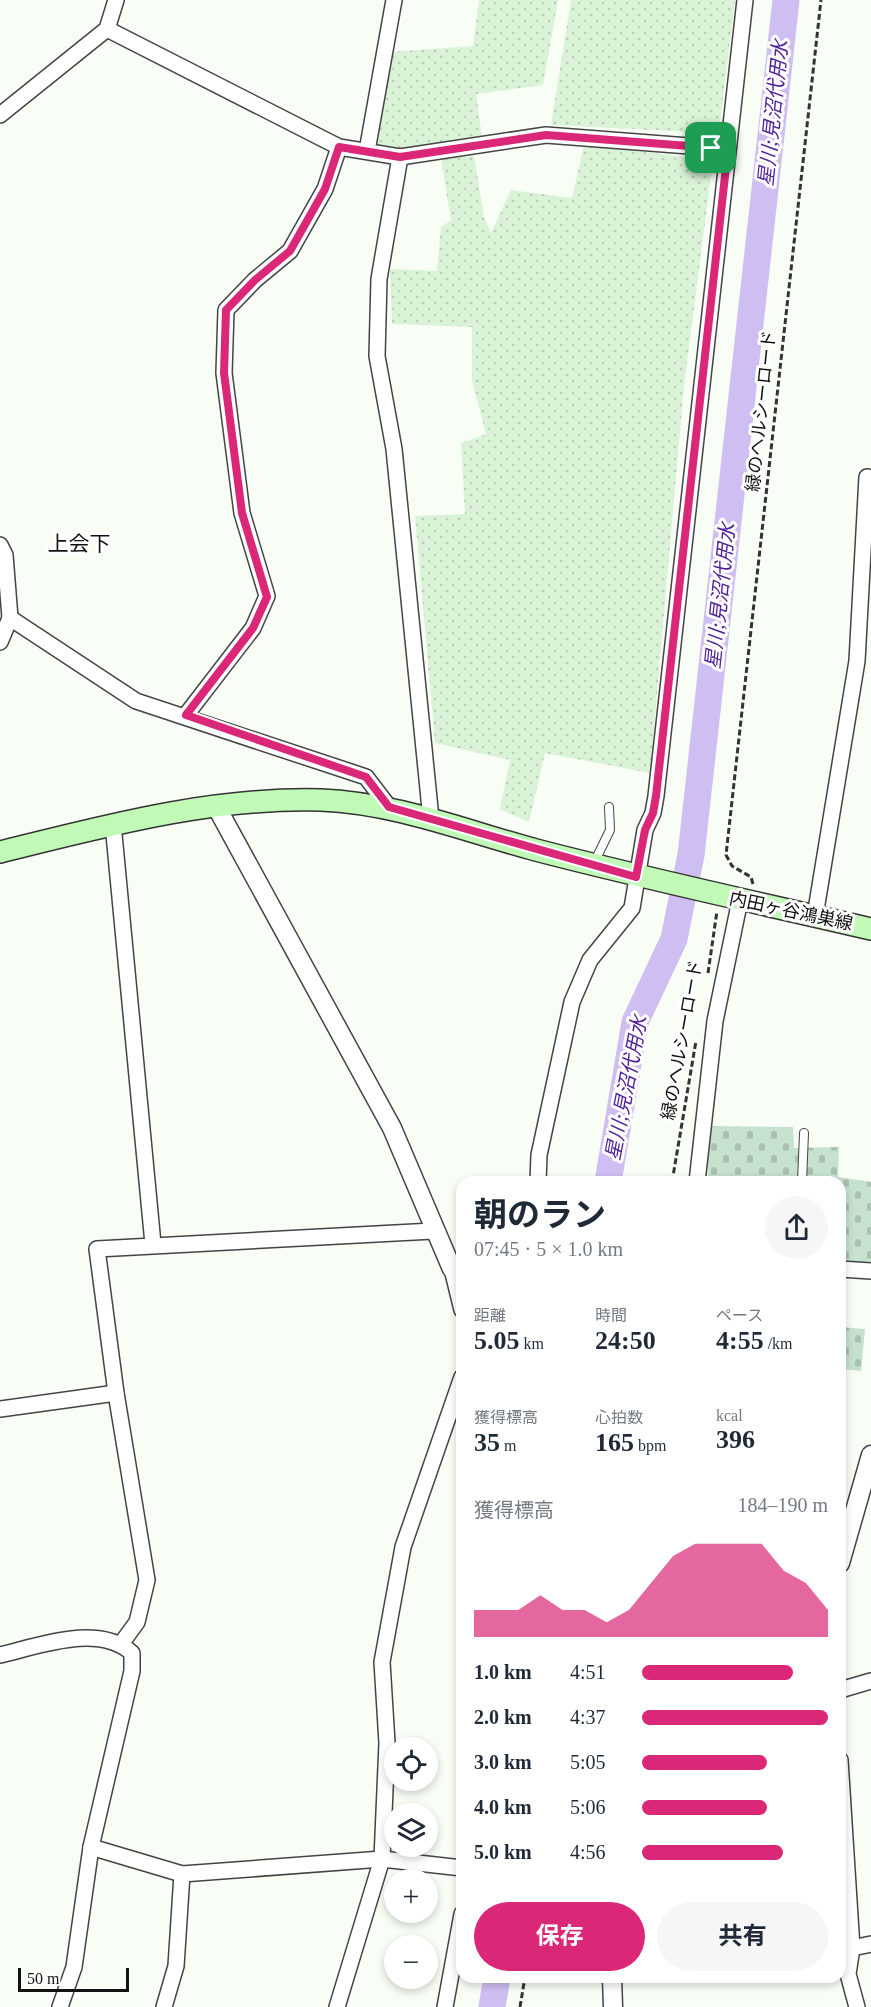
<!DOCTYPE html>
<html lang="ja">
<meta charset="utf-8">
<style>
body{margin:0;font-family:"Times New Roman","Noto Sans JP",serif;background:#f6f6f7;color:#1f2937;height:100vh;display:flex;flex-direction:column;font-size:22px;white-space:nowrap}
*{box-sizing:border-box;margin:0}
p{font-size:20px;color:#747a83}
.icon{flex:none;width:33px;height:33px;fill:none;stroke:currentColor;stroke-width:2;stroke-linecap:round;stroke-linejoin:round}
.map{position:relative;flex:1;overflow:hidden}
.drawer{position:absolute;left:456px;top:1176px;width:390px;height:807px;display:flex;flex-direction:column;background:#fff;border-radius:18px;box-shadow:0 3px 9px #0003}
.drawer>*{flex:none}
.tools{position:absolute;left:384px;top:1737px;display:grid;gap:12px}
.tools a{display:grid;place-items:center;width:54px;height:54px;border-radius:50%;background:#fff;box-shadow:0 3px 9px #0003;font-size:30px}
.scale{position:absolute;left:18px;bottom:15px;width:111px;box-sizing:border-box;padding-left:6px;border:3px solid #111;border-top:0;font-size:16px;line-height:21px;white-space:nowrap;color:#111;-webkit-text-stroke:4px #fff;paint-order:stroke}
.pin{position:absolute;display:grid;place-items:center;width:51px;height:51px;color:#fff;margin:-26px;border-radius:12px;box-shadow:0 3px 9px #0006}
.round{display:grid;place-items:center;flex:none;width:63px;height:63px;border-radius:32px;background:#f6f6f7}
.headline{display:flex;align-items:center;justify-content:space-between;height:102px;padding:0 18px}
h1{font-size:33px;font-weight:700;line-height:45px}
.figures{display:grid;grid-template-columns:repeat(3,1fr);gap:9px;height:102px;padding:6px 18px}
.figures div{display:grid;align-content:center}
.figures b{font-size:26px;font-weight:700}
.figures small{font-size:16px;font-weight:400}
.figures p{font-size:16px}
.chart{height:168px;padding:12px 18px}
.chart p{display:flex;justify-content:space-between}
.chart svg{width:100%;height:108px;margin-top:6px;fill:#db2777;opacity:.7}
.action{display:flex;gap:12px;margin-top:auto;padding:12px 18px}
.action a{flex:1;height:69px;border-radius:36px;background:#db2777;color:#fff;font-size:24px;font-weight:700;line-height:69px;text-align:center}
.action a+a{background:#f6f6f7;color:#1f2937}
ul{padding:0 18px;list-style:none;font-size:20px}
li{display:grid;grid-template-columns:96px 72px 1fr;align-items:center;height:45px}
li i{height:15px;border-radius:8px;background:#db2777}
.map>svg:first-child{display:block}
</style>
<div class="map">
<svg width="871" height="2007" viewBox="0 0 871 2007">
<defs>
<pattern id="farmland-dots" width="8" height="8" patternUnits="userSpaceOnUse" patternTransform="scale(1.5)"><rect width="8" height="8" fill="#daf3d7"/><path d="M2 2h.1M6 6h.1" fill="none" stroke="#bacfb8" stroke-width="1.8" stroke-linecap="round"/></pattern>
<pattern id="cemetery-stones" width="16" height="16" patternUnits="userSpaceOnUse" patternTransform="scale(1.5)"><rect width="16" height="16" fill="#c6e1ce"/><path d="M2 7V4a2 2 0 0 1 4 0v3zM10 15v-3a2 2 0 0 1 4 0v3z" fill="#a9c0b0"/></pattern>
</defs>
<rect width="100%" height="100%" fill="#f8fef6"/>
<g fill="url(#farmland-dots)">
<path d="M479,0H558L543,85L476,94L482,137L408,150L377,145L389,52L473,46Z"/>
<path d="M571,0H735L720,123L712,133L551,125Z"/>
<path d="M584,145L713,160L684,386L650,773L545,753L529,822L500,809L510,760L435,743L415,516L465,514L461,443L486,434L472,381V327L392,324L390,269L437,271L441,227L451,220L441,159L474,156L484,217L491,233L511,190L572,198Z"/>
</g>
<g fill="url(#cemetery-stones)">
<path d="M709,1126L793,1127L794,1148L839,1147L838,1177L871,1182V1263L840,1260V1182H708Z"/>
<path d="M840,1327L865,1329L861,1371L840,1369Z"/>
</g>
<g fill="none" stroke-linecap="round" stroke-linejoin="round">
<g stroke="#cfbef2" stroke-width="27">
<path d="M608,1182L635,1022L674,939L691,855L786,0"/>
<path d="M492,2007L497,1977"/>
</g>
<defs>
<g id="service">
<path d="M594,863L610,830L609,807"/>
<path d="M802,1182L804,1133"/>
</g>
<g id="minor">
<path d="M107,29L339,147L400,157L546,135L728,149"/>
<path d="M0,115L107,29L116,0"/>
<path d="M367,151L394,0"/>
<path d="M400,157L379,279L377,356L394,449L431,819"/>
<path d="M0,545L5,555L10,618L0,642"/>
<path d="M10,618L136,701L366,777L389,807"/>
<path d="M186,715L253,628L267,596L242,513L224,373L226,310L255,280L290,251L325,189L339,147"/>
<path d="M113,824L153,1244"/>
<path d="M815,916L857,661L867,477L871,478"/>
<path d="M538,1182L539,1155L572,1002L590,960L632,908L645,830L653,813L656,796L745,0"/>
<path d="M697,1182L715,1021L740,900"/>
<path d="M452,1269L462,1310"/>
<path d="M840,1269L871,1271"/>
<path d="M0,1409L116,1393"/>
<path d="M121,1644L137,1622L147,1580L116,1393L97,1249L433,1231"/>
<path d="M0,1655C39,1646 98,1623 132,1653V1671L91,1847L74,1967L60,2007"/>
<path d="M840,1690L871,1681"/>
<path d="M840,1760L852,1948L848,1974L857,2007"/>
<path d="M91,1847L182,1874L382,1859L462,1868"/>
<path d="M852,1948L871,1944"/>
<path d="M164,2007L176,1966L182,1874"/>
<path d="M337,2007L382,1859L387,1743L382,1662L403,1547L462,1377"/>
<path d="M445,2007L462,1914"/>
</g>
<g id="tertiary">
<path d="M216,806L392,1128L452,1269"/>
<path d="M840,1563L871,1455"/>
<path d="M612,1977L613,2007"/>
</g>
<path id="secondary" d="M0,852C105,826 212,797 321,800C396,803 465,831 536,850C647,879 759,903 871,929"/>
</defs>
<use href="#service" stroke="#444" stroke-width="10"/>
<use href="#minor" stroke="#444" stroke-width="18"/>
<use href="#tertiary" stroke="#444" stroke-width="21"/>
<use href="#secondary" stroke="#333" stroke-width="24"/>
<g stroke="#333" stroke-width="3" stroke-dasharray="6 3" stroke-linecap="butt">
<path d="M753,884L751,877L732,866L726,855L821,0"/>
<path d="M708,973L717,911"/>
<path d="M672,1182L696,1041"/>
<path d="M520,2007L525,1977"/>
</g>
<use href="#service" stroke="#fff" stroke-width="8"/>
<use href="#minor" stroke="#fff" stroke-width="15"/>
<use href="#tertiary" stroke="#fff" stroke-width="18"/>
<use href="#secondary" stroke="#c1f9b6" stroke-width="21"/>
</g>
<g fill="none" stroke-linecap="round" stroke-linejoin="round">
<defs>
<path id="route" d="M546,135L728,149L656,796L653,813L645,830L636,877L389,807L366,777L186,715L253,628L267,597L242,513L224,373L226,310L255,280L290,251L325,189L339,147L400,157Z"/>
</defs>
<use href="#route" stroke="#fff" stroke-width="12"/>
<use href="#route" stroke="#db2777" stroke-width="8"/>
</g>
<g text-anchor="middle" stroke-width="6" stroke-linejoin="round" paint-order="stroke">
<g font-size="18" fill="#111" stroke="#fff">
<text transform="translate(761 411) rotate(-84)" y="6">緑のヘルシーロード</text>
<text transform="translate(791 911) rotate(12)" y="6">内田ヶ谷鴻巣線</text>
<text transform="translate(682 1040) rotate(-80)" y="6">緑のヘルシーロード</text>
</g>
<g font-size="20" font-style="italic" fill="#51229b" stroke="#fff">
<text transform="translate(773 113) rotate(-84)" y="7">星川;見沼代用水</text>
<text transform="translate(720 596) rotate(-84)" y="7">星川;見沼代用水</text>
<text transform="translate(626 1088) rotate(-79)" y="7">星川;見沼代用水</text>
</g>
<g font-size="21" fill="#111" stroke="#fff">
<text x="79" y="551">上会下</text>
</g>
</g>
</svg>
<div class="tools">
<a><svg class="icon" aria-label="locate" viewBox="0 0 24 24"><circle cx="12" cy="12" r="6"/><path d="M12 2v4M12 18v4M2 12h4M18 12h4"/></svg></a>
<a><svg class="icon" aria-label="layers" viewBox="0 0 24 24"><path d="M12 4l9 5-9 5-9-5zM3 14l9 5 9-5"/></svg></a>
<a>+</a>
<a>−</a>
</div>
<div class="scale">50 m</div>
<div class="pin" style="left:711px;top:148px;background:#1e9e55"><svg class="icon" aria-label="arrive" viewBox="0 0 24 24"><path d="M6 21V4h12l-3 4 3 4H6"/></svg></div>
<section class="drawer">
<div class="headline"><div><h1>朝のラン</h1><p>07:45 · 5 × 1.0 km</p></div><a class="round"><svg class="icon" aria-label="share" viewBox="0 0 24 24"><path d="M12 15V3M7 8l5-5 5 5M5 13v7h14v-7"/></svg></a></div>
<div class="figures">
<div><p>距離</p><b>5.05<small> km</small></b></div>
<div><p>時間</p><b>24:50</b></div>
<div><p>ペース</p><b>4:55<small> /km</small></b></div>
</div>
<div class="figures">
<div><p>獲得標高</p><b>35<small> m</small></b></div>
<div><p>心拍数</p><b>165<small> bpm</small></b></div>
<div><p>kcal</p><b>396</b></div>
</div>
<div class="chart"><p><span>獲得標高</span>184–190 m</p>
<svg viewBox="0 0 160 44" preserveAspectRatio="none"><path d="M0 44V33L10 33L20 33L30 27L40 33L50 33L60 38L70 33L80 22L90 11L100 6L110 6L120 6L130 6L140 17L150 22L160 33V44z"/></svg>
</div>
<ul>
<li><b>1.0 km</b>4:51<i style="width:81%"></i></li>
<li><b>2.0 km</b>4:37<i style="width:100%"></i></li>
<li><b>3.0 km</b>5:05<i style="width:67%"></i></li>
<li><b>4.0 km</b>5:06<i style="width:67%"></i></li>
<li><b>5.0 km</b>4:56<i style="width:76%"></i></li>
</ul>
<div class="action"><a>保存</a><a>共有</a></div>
</section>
</div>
